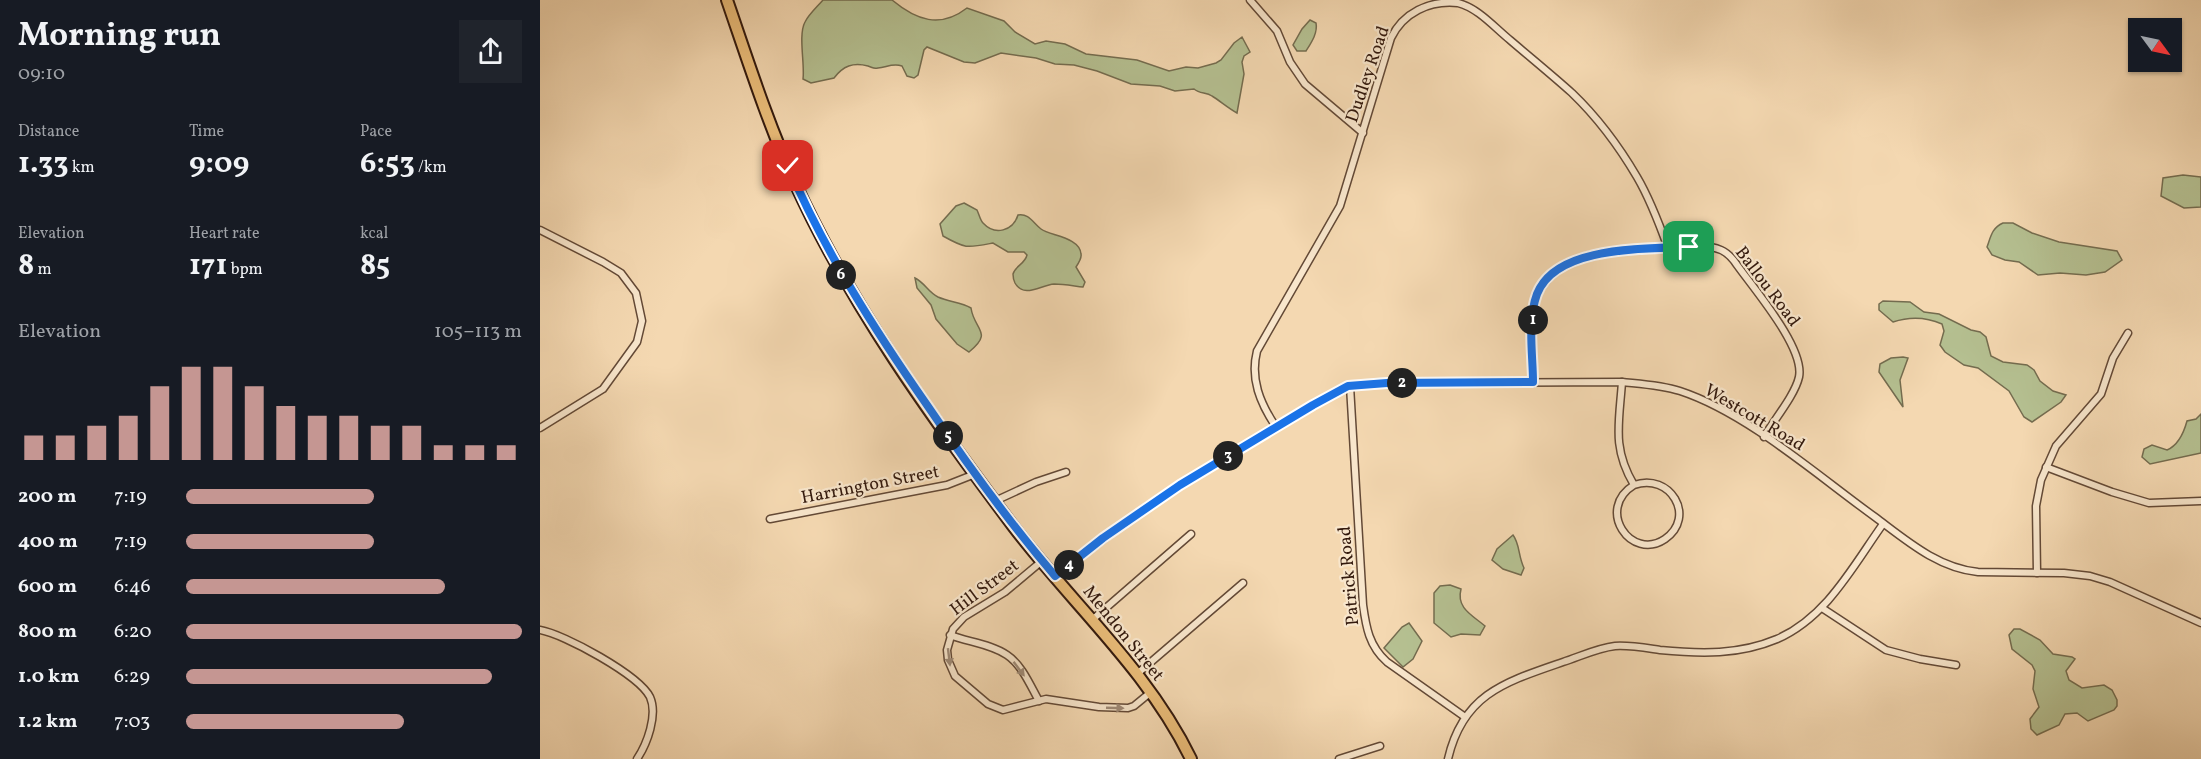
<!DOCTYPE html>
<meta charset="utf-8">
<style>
body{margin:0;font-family:Vollkorn,serif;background:#20242c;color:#f1f3f6;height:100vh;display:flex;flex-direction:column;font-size:22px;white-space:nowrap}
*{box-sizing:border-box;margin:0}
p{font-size:20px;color:#9ea1a6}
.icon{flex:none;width:33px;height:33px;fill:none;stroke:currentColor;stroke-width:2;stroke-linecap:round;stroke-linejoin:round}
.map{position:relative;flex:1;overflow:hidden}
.panel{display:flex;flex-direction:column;background:#171b24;width:540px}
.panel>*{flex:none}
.needle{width:39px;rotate:123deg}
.tools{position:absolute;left:1588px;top:18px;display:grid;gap:12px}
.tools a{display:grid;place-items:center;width:54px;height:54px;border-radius:0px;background:#171b24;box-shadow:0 2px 4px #0004;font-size:30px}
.pin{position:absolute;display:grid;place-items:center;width:51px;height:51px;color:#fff;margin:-26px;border-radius:12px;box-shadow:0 3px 9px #0006}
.km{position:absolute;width:30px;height:30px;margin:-15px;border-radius:50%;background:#222;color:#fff;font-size:16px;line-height:30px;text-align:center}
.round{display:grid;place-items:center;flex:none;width:63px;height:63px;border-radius:0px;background:#20242c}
.head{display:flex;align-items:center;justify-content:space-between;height:102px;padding:0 18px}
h1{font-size:33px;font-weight:700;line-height:45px}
.figures{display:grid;grid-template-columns:repeat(3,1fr);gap:9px;height:102px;padding:6px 18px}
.figures div{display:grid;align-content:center}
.figures b{font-size:30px;font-weight:700}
.figures small{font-size:16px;font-weight:400}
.figures p{font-size:16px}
.chart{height:168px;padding:12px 18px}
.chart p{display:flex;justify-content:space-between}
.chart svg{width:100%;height:108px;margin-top:6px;stroke:#c59692;stroke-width:6}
ul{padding:0 18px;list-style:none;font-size:20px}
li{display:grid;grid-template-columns:96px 72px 1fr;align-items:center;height:45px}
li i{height:15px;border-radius:8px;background:#c59692}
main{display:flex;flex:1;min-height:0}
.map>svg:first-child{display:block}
</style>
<main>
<section class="panel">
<div class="head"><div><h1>Morning run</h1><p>09:10</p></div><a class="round"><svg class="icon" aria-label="share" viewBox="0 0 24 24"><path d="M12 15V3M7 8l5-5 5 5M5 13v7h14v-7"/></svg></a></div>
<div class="figures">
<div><p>Distance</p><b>1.33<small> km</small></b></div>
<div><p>Time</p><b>9:09</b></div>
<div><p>Pace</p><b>6:53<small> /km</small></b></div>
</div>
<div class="figures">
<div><p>Elevation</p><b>8<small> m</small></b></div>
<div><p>Heart rate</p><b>171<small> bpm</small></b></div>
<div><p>kcal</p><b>85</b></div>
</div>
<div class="chart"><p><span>Elevation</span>105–113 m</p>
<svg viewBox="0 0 160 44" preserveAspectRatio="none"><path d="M5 44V34M15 44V34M25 44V30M35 44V26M45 44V14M55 44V6M65 44V6M75 44V14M85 44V22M95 44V26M105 44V26M115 44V30M125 44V30M135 44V38M145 44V38M155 44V38"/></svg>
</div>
<ul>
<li><b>200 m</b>7:19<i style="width:56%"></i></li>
<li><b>400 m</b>7:19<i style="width:56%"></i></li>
<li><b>600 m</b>6:46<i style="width:77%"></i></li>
<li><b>800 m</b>6:20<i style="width:100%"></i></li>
<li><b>1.0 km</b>6:29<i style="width:91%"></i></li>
<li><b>1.2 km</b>7:03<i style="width:65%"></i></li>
</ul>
</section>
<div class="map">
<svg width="1661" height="759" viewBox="0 0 1661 759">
<rect width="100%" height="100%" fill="#f4d8b1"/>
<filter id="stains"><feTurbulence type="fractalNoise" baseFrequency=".00333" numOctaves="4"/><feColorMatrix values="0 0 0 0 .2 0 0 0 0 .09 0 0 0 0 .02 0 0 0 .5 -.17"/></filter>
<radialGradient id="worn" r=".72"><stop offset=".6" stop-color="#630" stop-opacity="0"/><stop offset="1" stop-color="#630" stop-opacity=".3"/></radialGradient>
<g fill="#b5c091" stroke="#746c4f" stroke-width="1.5">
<path d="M283,0H352C376,20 400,29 427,8L464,21L475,32L495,44L506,41L525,44L546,54L597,60L629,71L646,67L658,68L676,63L681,60L694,43L702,37L710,52L704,56L702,62L704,74L697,113C688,108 680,101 672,96C666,92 660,94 654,89L635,91L620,86L591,84L557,71L534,65L515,64L496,58L461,53L435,63L424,62L387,47L384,50L378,75L374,78L367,76L362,66C353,63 347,67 338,68C333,69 334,68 328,66C313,62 303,66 294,78L271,83L263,79C265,64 258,35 265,22C269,14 277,7 283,0Z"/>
<path d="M770,20L776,23C778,33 771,43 766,51H757L753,45L762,29Z"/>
<path d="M1643,175L1661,177V207L1644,208L1621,196L1623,178Z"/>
<path d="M424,203L437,210C439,214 440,220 443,223C455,236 473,231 478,215C489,213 493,223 501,229C510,236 540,237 541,254C542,258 538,264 536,267L545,282L543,287C534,286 524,284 514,284C501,285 484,299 475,283C474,281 473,276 473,274C475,266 485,264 487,255L484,252H468L453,243C427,248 426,249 403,236L400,224L416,206Z"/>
<path d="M1463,223H1473L1492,233L1519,242L1577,251L1582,260L1565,272L1546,275L1520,273L1498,275L1479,262L1465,260L1452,255L1447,247C1451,236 1452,228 1463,223Z"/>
<path d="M375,278C385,283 388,292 398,297C409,302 421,302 431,308C434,330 454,332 429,352L417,344L396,319L391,305L377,288Z"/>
<path d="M1343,301L1370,302L1384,312L1399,314L1431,330L1440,332L1446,337L1451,356L1463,362L1487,365L1494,370L1500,381L1513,391L1526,395L1521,402L1492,422L1484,417L1469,391L1438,368L1424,365L1405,352L1400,345L1404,331L1402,324C1386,317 1368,317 1353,322L1339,310V304Z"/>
<path d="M1363,357L1368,358L1360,380L1363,407L1339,372L1340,364L1351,358Z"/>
<path d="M1661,414V453L1610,464L1602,457L1604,449L1612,445L1627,450C1639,445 1644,432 1647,421L1656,419Z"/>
<path d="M973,535C980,544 978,556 984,568L981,575L963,569L952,560L957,549Z"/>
<path d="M910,585L921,589C916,608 932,615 945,626L940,635L921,634L911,637L894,623V593L900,586Z"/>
<path d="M869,623L882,641L873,659L863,667L844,648L862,627Z"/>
<path d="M1474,629H1480L1500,640L1513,654L1532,657L1535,659L1526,671L1529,680L1542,688L1564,685L1572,690L1577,700V706L1574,710L1548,721L1537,713L1525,714L1519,725L1497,735L1491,729L1490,719L1499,707L1493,689L1495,671L1492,665L1472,649L1469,635Z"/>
</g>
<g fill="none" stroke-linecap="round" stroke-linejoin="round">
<defs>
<g id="street">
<path d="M710,0L737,31L750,62L765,84L823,133"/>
<path d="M0,230L63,262L81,273L96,293L102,321L97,342L63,389L0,428"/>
<path d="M1082,382C1079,424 1072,448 1094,485C1130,472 1157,517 1125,539C1091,562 1055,509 1094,485"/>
<path d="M993,383C993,357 987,309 1001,288C1027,247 1084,250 1126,248C1144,247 1165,243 1181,250C1188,253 1193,259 1197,265C1214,289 1265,348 1259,377C1255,395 1234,420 1224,437"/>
<path d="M810,386L823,605C826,627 829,646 847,662L925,717"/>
<path d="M736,427C720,403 710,379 717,351L800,206L851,38C863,13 889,0 918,3C938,8 954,27 970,40C991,58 1012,75 1032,93C1057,117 1080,148 1097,177C1110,199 1119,223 1128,248"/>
<path d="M1506,467L1572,492L1609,503L1661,501"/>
<path d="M455,501L496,482L526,472"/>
<path d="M230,519L407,485L435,474"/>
<path d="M502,561L465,592L424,617L413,629L407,650L408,660L415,676L448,704L463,710L506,699L559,707L588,708L594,706L611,692"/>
<path d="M1497,573L1496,506L1501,480L1516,446L1561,394L1573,358L1588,333"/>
<path d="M515,576L609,505L773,405L809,386L847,383L1082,382C1101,384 1121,385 1140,391C1207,413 1278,476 1335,517C1367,541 1398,568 1438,572L1524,573L1550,576L1570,582L1661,623"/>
<path d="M1282,608L1346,650L1380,659L1416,665"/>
<path d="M552,620L651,534"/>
<path d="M0,630C24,634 99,675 110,697C118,715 107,744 97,759"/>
<path d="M410,635C428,642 451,644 467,655C482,665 490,685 499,701"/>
<path d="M597,674L703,583"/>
<path d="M799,759L840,746"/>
<path d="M908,759C923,694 965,682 1023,662C1039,657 1057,648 1075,646C1090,645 1106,648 1120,650C1161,654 1199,655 1237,639C1287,617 1313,566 1343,524"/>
</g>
<path id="primary" d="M187,0C208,61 228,124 255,183C311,306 392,418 473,526C532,604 608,670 651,759"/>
</defs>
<use href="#street" stroke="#634936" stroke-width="9"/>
<use href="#primary" stroke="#33190d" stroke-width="14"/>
<use href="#street" stroke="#f8e6cc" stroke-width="6"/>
<use href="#primary" stroke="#eabc78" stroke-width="10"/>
</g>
<defs><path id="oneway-solid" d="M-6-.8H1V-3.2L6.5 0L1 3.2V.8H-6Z" transform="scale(1.5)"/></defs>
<g fill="#9f8a76">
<use href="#oneway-solid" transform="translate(409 657) rotate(83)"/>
<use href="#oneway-solid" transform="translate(479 669) rotate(53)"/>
<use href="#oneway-solid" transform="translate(575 708) rotate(2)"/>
</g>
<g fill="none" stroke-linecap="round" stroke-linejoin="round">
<defs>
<path id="route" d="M248,166C285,252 334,329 387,405C427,464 469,522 515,576L563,538L640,485L773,405L808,386L847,383L993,382C993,355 987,321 997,294C1016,245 1107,249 1149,247"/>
</defs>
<use href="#route" stroke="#fff" stroke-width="12"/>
<use href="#route" stroke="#1a73e8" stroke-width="8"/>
</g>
<g text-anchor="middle" stroke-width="4.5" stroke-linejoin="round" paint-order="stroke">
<g font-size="18" fill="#33190d" stroke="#f8e6cc">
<text transform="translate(827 74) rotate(-71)" y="6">Dudley Road</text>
<text transform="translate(1228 286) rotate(53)" y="6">Ballou Road</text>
<text transform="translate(1215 417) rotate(31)" y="6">Westcott Road</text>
<text transform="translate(330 484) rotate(-11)" y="6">Harrington Street</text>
<text transform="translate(808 576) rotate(-95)" y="6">Patrick Road</text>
<text transform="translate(444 587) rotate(-37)" y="6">Hill Street</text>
<text transform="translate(584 633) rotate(51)" y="6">Mendon Street</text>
</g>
</g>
<rect width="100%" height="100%" filter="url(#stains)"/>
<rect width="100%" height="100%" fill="url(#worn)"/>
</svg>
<div class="tools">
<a><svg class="needle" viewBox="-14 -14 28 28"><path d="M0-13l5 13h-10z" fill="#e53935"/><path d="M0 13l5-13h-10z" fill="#9ea1a6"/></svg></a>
</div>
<div class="pin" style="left:1149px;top:247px;background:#1e9e55"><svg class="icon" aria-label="arrive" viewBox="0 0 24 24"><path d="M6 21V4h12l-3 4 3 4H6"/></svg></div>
<div class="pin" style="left:248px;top:166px;background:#d93025"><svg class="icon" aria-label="check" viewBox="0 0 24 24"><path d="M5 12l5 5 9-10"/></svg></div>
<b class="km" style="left:993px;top:320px">1</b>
<b class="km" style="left:862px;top:383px">2</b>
<b class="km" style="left:688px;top:456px">3</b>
<b class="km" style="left:529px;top:565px">4</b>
<b class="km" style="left:408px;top:436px">5</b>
<b class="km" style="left:301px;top:275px">6</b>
</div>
</main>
